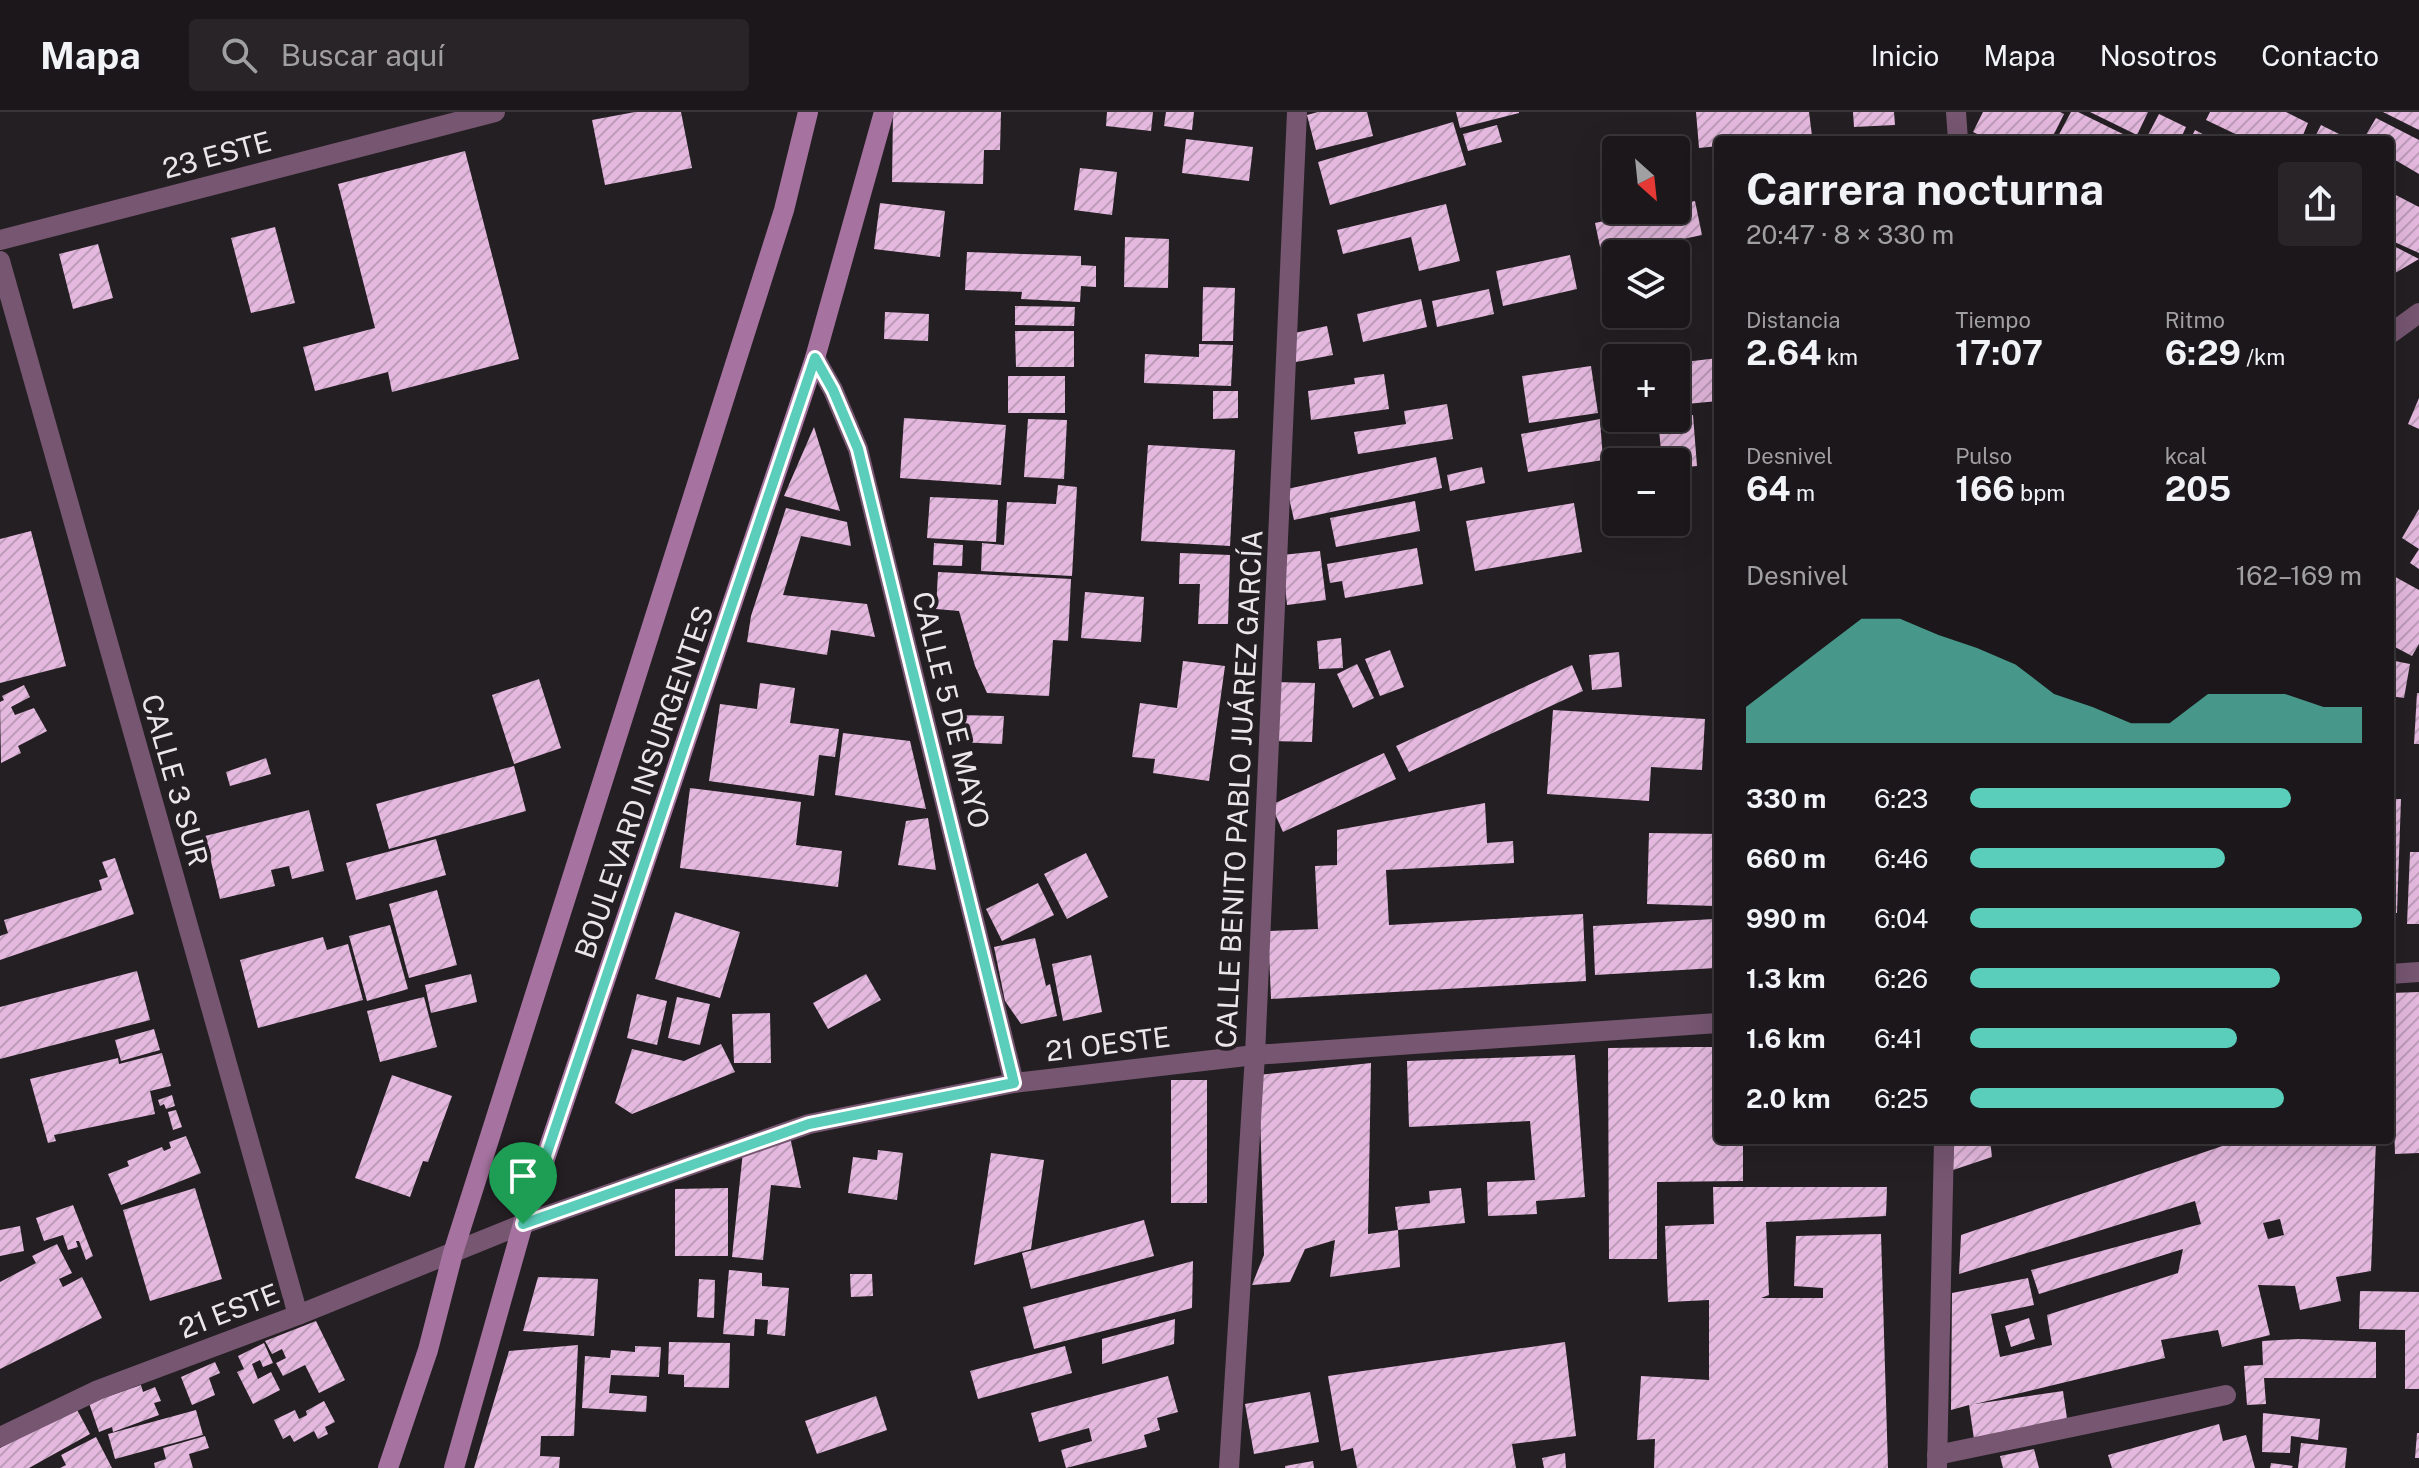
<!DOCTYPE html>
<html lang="es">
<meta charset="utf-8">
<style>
body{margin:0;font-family:"Public Sans",sans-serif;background:#282427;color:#f1f3f6;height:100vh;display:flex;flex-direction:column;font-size:30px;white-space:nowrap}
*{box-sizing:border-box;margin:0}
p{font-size:26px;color:#a09fa2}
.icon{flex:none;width:44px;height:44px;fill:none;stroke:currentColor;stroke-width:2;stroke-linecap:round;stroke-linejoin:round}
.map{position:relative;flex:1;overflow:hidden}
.panel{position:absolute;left:1714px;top:24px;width:680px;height:1008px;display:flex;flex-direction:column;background:#1b171a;border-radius:8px;box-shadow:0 8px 32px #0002,0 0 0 2px #393639}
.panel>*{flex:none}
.needle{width:52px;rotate:153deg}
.fabs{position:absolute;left:1602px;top:24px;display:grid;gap:16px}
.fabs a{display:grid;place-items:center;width:88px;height:88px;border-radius:8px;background:#1b171a;box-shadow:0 8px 32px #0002,0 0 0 2px #393639;font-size:40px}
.pin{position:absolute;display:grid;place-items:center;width:68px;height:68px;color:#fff;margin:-82px -34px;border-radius:50% 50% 50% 0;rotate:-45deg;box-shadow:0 0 8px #0007}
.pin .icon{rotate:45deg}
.round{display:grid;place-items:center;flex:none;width:84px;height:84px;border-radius:8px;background:#282427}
.head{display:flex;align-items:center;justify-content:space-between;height:136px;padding:0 32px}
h1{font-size:44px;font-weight:700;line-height:60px}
.metrics{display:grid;grid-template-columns:repeat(3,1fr);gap:12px;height:136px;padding:8px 32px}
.metrics div{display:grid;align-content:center}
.metrics b{font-size:34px;font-weight:700}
.metrics small{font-size:22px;font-weight:400}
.metrics p{font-size:22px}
.chart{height:224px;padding:16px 32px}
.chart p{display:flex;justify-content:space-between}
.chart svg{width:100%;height:144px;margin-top:8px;fill:#5bcebb;opacity:.7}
ul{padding:0 32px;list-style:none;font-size:26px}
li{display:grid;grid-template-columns:128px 96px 1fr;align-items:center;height:60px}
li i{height:20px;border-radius:10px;background:#5bcebb}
header{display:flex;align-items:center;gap:48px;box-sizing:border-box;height:112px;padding:0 40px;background:#1b171a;border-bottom:2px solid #393639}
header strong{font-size:38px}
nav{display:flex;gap:44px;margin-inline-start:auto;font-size:28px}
.search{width:560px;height:72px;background:#282427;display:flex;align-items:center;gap:20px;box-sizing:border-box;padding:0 28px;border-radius:8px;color:#a09fa2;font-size:30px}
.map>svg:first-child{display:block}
</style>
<header>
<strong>Mapa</strong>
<div class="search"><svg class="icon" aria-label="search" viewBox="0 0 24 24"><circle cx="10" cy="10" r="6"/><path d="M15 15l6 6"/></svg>Buscar aquí</div>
<nav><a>Inicio</a><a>Mapa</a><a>Nosotros</a><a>Contacto</a></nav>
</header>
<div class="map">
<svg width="2419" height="1356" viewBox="0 0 2419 1356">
<defs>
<pattern id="building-hatch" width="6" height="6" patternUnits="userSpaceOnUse" patternTransform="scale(2)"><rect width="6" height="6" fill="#e5b9df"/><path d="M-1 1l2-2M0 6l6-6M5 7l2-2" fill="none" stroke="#bd9cb9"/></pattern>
</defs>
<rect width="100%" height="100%" fill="#241f23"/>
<g fill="url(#building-hatch)" fill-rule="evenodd">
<path d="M635,0H681L692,56L605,73L592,8Z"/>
<path d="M893,0H1001L1000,38H984L983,72L892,70Z"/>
<path d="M1107,0H1153L1151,19L1106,14Z"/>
<path d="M1166,0H1194L1192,18L1164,14Z"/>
<path d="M1318,0H1367L1373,24L1316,38L1307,3Z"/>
<path d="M1456,0H1519V1L1460,16Z"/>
<path d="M1696,0H1809L1812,24L1718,28V34L1699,36Z"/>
<path d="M1853,0H1894L1895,13L1854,15Z"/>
<path d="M1983,0H2060L2064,2L2051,28H1990L1973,20Z"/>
<path d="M2071,0H2078L2127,24L2125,28H2056Z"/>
<path d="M2090,0H2148L2137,23Z"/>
<path d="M2210,0H2286L2308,11L2303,23L2313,28H2248L2206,8Z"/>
<path d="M2383,0H2419V18Z"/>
<path d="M2159,2L2186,15L2180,28L2147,25Z"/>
<path d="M2376,6L2419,28V62L2390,45V28H2363Z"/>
<path d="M1453,10L1466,53L1330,93L1318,50Z"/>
<path d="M1497,13L1502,30L1468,39L1463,22Z"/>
<path d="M2321,13L2351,28H2320L2315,25Z"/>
<path d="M2195,18L2214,28H2190Z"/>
<path d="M1186,27L1253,35L1249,69L1182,61Z"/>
<path d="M465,39L519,247L392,280L388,260L315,279L303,235L375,216L338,72Z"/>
<path d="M1080,56L1117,60L1112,103L1074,98Z"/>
<path d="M2390,80L2419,95V141L2390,128Z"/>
<path d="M1695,89L1702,123L1602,144L1595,111L1654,98H1676V93Z"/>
<path d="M880,91L945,99L940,145L874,137Z"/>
<path d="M1446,92L1460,149L1419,159L1411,125L1343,142L1337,118Z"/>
<path d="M275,115L295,191L251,201L231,126Z"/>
<path d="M1125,125L1169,127L1168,176L1124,175Z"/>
<path d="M98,132L113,186L73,197L59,142Z"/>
<path d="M2390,132L2419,147L2390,164Z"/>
<path d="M967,140L1081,144V153L1096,154V175L1081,174L1080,190L1021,187L1022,180L965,178Z"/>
<path d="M1570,143L1577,177L1503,194L1496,159Z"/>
<path d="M1203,175L1235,176L1233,229H1202Z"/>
<path d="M1489,177L1494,202L1437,215L1432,189Z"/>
<path d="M1421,187L1427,215L1363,230L1357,202Z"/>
<path d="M1015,194L1075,195L1074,214L1015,213Z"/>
<path d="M885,200L929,202L928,229L884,227Z"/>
<path d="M1327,214L1333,243L1296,250L1290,222Z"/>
<path d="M1015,219H1074V255H1016Z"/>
<path d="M1199,232L1233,233L1231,274L1144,271L1145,242L1199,245Z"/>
<path d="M1718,246V289L1676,293V251Z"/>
<path d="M1591,254L1598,301L1529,311L1522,264Z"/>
<path d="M1384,262L1389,297L1311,308L1308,279L1355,272L1354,266Z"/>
<rect x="1008" y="264" width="57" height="37"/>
<path d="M1213,279H1238V306L1213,307Z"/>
<path d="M2419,286V317L2408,312Z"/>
<path d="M1447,292L1453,327L1358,342L1354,320L1406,312L1404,299Z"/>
<path d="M1693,303L1697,354L1676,356V350H1662L1658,306Z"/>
<path d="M904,306L1006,313L1001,373L900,366Z"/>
<path d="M1028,307L1067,308L1064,367L1024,365Z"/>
<path d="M1600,307L1603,348L1528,360L1521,322Z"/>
<path d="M814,315L840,399L784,384Z"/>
<path d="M1148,333L1235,338L1230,434L1141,429Z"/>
<path d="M1436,345L1442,376L1294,408L1287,377Z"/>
<path d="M1482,355L1485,371L1450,379L1447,363Z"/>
<path d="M1058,373L1077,375L1072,464L981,459L982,431L1004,433L1007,390L1056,392Z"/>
<path d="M930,385L998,388L996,430L927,426Z"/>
<path d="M1415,389L1420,419L1336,435L1330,406Z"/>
<path d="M1574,391L1582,440L1475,459L1466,409Z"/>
<path d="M786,396L847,410L851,434L801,424L783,483L867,492L875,525L831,518L827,543L747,530L751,504Z"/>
<path d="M2419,397V457L2410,451L2419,437L2402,426Z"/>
<path d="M31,419L66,554L0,571V427Z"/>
<path d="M934,431L963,433L962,454L933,453Z"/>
<path d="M1417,436L1423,472L1345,486L1342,469L1330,471L1327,452Z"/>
<path d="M1320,439L1326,488L1287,493L1282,443Z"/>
<path d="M1180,441L1230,443L1228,512H1198L1200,472H1179Z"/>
<path d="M938,460L1071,467L1068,529L1053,528L1049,584L987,581L975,554L959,499L936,497Z"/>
<path d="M2390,462L2419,478V532L2412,544L2393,534L2390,538Z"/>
<path d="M1085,480L1144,485L1141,530L1081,526Z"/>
<path d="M1341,526L1343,556L1319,557L1317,529Z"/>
<path d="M1390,538L1404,575L1380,584L1365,547Z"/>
<path d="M1619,540L1622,575L1592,578L1589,543Z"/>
<path d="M2390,548L2410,552L2404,586L2390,584Z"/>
<path d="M1183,549L1225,554L1209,669L1153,661L1155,647L1132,645L1140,591L1177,596Z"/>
<path d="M1357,552L1374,586L1353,596L1337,562Z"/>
<path d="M1572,553L1583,579L1409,660L1396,634Z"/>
<path d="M539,567L561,636L514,652L492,583Z"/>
<path d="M1273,570L1315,571L1312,630L1271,629Z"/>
<path d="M760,571L795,576L790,611L839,617L835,645L819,643L814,684L709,669L720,592L757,597Z"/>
<path d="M24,573L30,585L11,595L15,603L34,596L47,619L18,634L21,641L1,651L0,590L4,588L2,584Z"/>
<path d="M2417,581H2419V632H2414Z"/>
<path d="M1553,598L1705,607L1702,658L1651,655L1649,689L1547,682Z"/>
<path d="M957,603L1004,604L1002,632L956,630Z"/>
<path d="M843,621L910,629L926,697L835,683Z"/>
<path d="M1384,641L1396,667L1283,720L1271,693Z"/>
<path d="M266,646L271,662L230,674L226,660Z"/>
<path d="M514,654L526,699L389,737L376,692Z"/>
<path d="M690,676L801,690L796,733L842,739L838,775L680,756Z"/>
<path d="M2390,687H2401L2397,801H2390Z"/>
<path d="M1485,691L1487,731L1513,729L1514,751L1386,758L1389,813L1583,802L1586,869L1271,887L1268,819L1318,817L1315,754L1337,753V718Z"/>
<path d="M309,698L324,759L292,767L289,754L271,758L275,774L220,787L205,724Z"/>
<path d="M928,706L936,758L898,753L906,709Z"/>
<path d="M1649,721L1718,722L1715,794L1647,792Z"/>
<path d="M436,727L446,763L356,788L346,751Z"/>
<path d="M2410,740H2419V812H2407Z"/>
<path d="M1086,741L1108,785L1067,807L1044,762Z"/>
<path d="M115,746L134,802L0,848V824L8,821L4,808L102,778L99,768L108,765L102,750Z"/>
<path d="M1038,771L1054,803L1002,829L986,797Z"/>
<path d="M437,778L457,853L409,866L389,792Z"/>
<path d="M675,800L740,820L720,886L655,867Z"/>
<path d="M1714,807L1716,856L1595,863L1593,814Z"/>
<path d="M390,813L408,877L367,889L349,824Z"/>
<path d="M323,825L327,838L348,832L363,888L258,916L240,848Z"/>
<path d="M1035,826L1046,874L1050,872L1057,904L1021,912L1005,889L994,835Z"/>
<path d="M1091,843L1102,900L1063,909L1052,852Z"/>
<path d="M137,859L150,908L0,947V895Z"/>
<path d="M471,862L477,890L431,901L425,873Z"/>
<path d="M866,862L881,888L828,917L813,891Z"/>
<path d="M2419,880V1041L2395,1042L2390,881Z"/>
<path d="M637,882L667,889L657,933L627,926Z"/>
<path d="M424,885L437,935L380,950L367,899Z"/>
<path d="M677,885L710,892L700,933L668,926Z"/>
<path d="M770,901L771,951H734L732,902Z"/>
<path d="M154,917L160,938L121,949L115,928Z"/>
<path d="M721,932L735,960L632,1002L615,991L632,937L684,949Z"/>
<path d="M1689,935H1718V1028H1743V1069L1657,1070V1147H1609L1608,936Z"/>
<path d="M162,941L171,974L150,979L155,1002L54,1023L56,1029L48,1031L30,967L118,946L119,952Z"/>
<path d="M1575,943L1585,1085L1536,1089L1537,1102L1488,1104L1487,1070L1535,1068L1530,1009L1409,1015L1407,949Z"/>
<path d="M1371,951L1368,1122L1398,1118L1400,1155L1330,1165L1335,1128L1305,1137L1290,1170L1252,1173L1264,1143L1259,963Z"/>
<path d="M392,963L452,984L428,1050L423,1049L410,1085L355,1066Z"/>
<rect x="1171" y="968" width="36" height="123"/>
<path d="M172,983L175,994L166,997L164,992L160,994L158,988Z"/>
<path d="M176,998L182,1015L173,1018L168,1000Z"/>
<path d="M789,1020L801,1076L771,1073L763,1148L732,1145L743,1039Z"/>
<path d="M186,1024L201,1061L121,1093L108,1062L129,1054L127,1049L162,1035L164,1039L171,1036L169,1030Z"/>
<path d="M1954,1028H1990L1992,1045L1953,1058Z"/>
<path d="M2240,1028H2376L2371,1159L2336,1165L2341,1189L2300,1198L2295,1174L2258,1173L2270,1223L2222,1235L2218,1218L2161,1228L2165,1246L1975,1292L2063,1279L2068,1313L1974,1327L1969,1293L1951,1298L1952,1181L2028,1166L2034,1193L1991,1202L2000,1245L2052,1233L2047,1203L2178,1161L2183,1137L2039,1182L2031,1158L2201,1112L2195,1089L1959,1162L1961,1123ZM2280,1107L2284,1123L2268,1127L2263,1111Z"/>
<path d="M878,1038L903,1041L897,1088L848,1081L853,1045L877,1048Z"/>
<path d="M991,1041L1044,1048L1031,1137L974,1153Z"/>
<path d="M1713,1075H1887L1886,1104L1766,1110L1769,1183L1761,1186H1823V1176L1794,1174L1796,1124L1881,1122L1888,1356H1654L1655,1327L1637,1328L1641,1264L1709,1268V1188L1668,1190L1665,1114L1714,1112Z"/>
<path d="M195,1076L222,1167L150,1189L123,1098Z"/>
<path d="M728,1076V1144H675V1077Z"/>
<path d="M1461,1076L1465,1111L1398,1118L1395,1095L1430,1091L1429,1079Z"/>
<path d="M73,1093L93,1144L86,1148L79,1129H76L78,1135L68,1138L63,1123L44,1129L36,1106Z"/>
<path d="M1144,1108L1154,1144L1031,1177L1022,1141Z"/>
<path d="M20,1114L24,1139L0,1144V1118Z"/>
<path d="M57,1132L72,1161L59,1167L63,1175L82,1165L102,1206L0,1257V1170L36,1151L32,1144Z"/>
<path d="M1193,1149L1192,1196L1034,1237L1023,1195Z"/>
<path d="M729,1158L762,1161V1174L789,1176L785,1224L767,1222L768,1208L755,1207L754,1224L723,1222Z"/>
<path d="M850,1162H872L873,1184L851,1185Z"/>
<path d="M538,1165L598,1167L594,1224L523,1219Z"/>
<path d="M699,1167L715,1168L714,1206L697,1205Z"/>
<path d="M2360,1179L2419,1180V1277H2405V1218L2359,1217Z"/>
<path d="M2029,1206L2035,1227L2011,1235L2005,1214Z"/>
<path d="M1175,1207L1174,1232L1102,1252V1227Z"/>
<path d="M316,1209L345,1268L319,1281L305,1253L283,1264L276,1251L286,1246L282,1237L272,1242L265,1229Z"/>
<path d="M2299,1227L2376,1230V1266H2264L2266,1292L2247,1293L2244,1254L2263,1253L2262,1229Z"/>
<path d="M669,1230L730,1231L729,1276L684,1275V1263L668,1262Z"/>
<path d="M1565,1230L1576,1324L1512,1332L1516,1356H1357L1353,1336L1341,1339L1328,1264Z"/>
<path d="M264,1231L273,1251L263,1255L260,1248L252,1252L258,1267L271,1260L280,1278L253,1292L237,1260L244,1257L238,1244Z"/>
<path d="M578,1233L574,1324H541L540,1344L560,1345L559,1356H474L509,1239Z"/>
<path d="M635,1234L661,1235L659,1265L611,1263L609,1281L647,1284L646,1300L582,1296L585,1244L610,1246L611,1238L635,1240Z"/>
<path d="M1065,1234L1072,1261L978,1287L970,1259Z"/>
<path d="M215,1250L220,1261L209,1266L215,1283L192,1293L181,1265Z"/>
<path d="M1168,1264L1178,1300L1157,1306L1160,1318L1144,1323L1147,1335L1066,1356L1061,1338L1092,1329L1089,1316L1039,1330L1031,1301Z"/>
<path d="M141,1273L143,1280L155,1275L161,1289L154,1291L159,1303L113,1320L112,1315L99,1320L89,1291Z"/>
<path d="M1310,1280L1319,1330L1254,1342L1245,1292Z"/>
<path d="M876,1284L887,1318L817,1342L805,1309Z"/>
<path d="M324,1289L335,1310L325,1315L328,1322L318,1327L314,1319L294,1330L290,1323L283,1327L274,1308L295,1298L299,1307L307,1303L306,1299Z"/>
<path d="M75,1294L90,1322L29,1356H0V1336Z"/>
<path d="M196,1298L203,1323L115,1347L108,1322Z"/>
<path d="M2263,1301L2320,1307L2318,1328L2291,1324L2290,1341L2262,1340Z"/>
<path d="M2219,1312L2223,1329L2246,1323L2255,1356H2112L2108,1343Z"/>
<path d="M2417,1321H2419V1346H2415Z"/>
<path d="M205,1324L209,1336L189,1342L193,1356H155L154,1351L166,1347L163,1336Z"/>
<path d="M96,1325L112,1356H60L66,1353L61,1343Z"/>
<path d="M2301,1331L2347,1336L2345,1356H2298Z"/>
<path d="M2034,1337L2039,1356H2003L2000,1344Z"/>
<path d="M1565,1341L1566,1356H1544L1542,1346Z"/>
<path d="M1313,1349L1314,1356H1285V1354Z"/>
<path d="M2271,1351L2293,1354L2292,1356H2270Z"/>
</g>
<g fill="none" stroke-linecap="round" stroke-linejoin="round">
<g stroke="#765671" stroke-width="20">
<path d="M1956,0L1958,28"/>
<path d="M0,128L495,0"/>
<path d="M0,149L298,1203"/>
<path d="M2390,222L2419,201"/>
<path d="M815,246L833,278L858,337L1014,971"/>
<path d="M2390,862L2419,860"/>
<path d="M0,1325L98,1278L298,1203L523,1112L809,1012L1014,971L1255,943L1718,911"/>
<path d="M1937,1343L2226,1283"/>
<path d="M1229,1356L1255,943L1297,0"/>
<path d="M1937,1356L1944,1028"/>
</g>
<g stroke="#a673a0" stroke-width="20">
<path d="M388,1356L428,1238L453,1141L784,98L808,0"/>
<path d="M454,1356L523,1112L815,246L884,0"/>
</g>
</g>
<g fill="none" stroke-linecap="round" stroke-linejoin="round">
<defs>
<path id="route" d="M815,246L833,278L858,337L1014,971L809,1012L523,1112Z"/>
</defs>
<use href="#route" stroke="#fff" stroke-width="16"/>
<use href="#route" stroke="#5bcebb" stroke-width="10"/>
</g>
<g text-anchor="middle" stroke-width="8" stroke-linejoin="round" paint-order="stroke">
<g font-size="28" fill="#eae7ea" stroke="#241f23">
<text transform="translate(217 43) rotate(-15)" y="10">23 ESTE</text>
<text transform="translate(951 598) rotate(76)" y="10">CALLE 5 DE MAYO</text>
<text transform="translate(175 668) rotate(74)" y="10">CALLE 3 SUR</text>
<text transform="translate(644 670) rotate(-71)" y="10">BOULEVARD INSURGENTES</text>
<text transform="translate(1239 677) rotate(-87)" y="10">CALLE BENITO PABLO JUÁREZ GARCÍA</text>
<text transform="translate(1108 932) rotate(-7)" y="10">21 OESTE</text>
<text transform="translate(229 1199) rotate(-21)" y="10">21 ESTE</text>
</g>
</g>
</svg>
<div class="fabs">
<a><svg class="needle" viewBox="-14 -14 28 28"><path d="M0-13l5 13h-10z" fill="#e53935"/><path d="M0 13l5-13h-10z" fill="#a09fa2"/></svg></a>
<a><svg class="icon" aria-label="layers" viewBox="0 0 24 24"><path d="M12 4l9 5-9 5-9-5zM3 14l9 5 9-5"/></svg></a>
<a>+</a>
<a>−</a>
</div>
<div class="pin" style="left:523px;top:1112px;background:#1e9e55"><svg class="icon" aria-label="arrive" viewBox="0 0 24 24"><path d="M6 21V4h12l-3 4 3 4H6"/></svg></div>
<section class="panel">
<div class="head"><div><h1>Carrera nocturna</h1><p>20:47 · 8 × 330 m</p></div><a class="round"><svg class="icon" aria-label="share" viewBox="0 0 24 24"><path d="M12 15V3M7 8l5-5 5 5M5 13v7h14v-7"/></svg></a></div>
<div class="metrics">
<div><p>Distancia</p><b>2.64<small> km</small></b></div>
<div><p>Tiempo</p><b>17:07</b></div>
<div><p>Ritmo</p><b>6:29<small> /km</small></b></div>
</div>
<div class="metrics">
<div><p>Desnivel</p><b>64<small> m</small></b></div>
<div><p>Pulso</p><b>166<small> bpm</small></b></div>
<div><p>kcal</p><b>205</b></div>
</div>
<div class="chart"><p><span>Desnivel</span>162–169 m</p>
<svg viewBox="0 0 160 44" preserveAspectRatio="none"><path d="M0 44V33L10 24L20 15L30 6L40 6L50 11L60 15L70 20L80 29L90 33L100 38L110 38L120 29L130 29L140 29L150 33L160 33V44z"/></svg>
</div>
<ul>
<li><b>330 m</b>6:23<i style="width:82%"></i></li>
<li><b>660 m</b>6:46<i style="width:65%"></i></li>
<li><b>990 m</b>6:04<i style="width:100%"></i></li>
<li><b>1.3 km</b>6:26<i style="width:79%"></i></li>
<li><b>1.6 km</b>6:41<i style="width:68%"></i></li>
<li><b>2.0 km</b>6:25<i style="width:80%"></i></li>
</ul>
</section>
</div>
